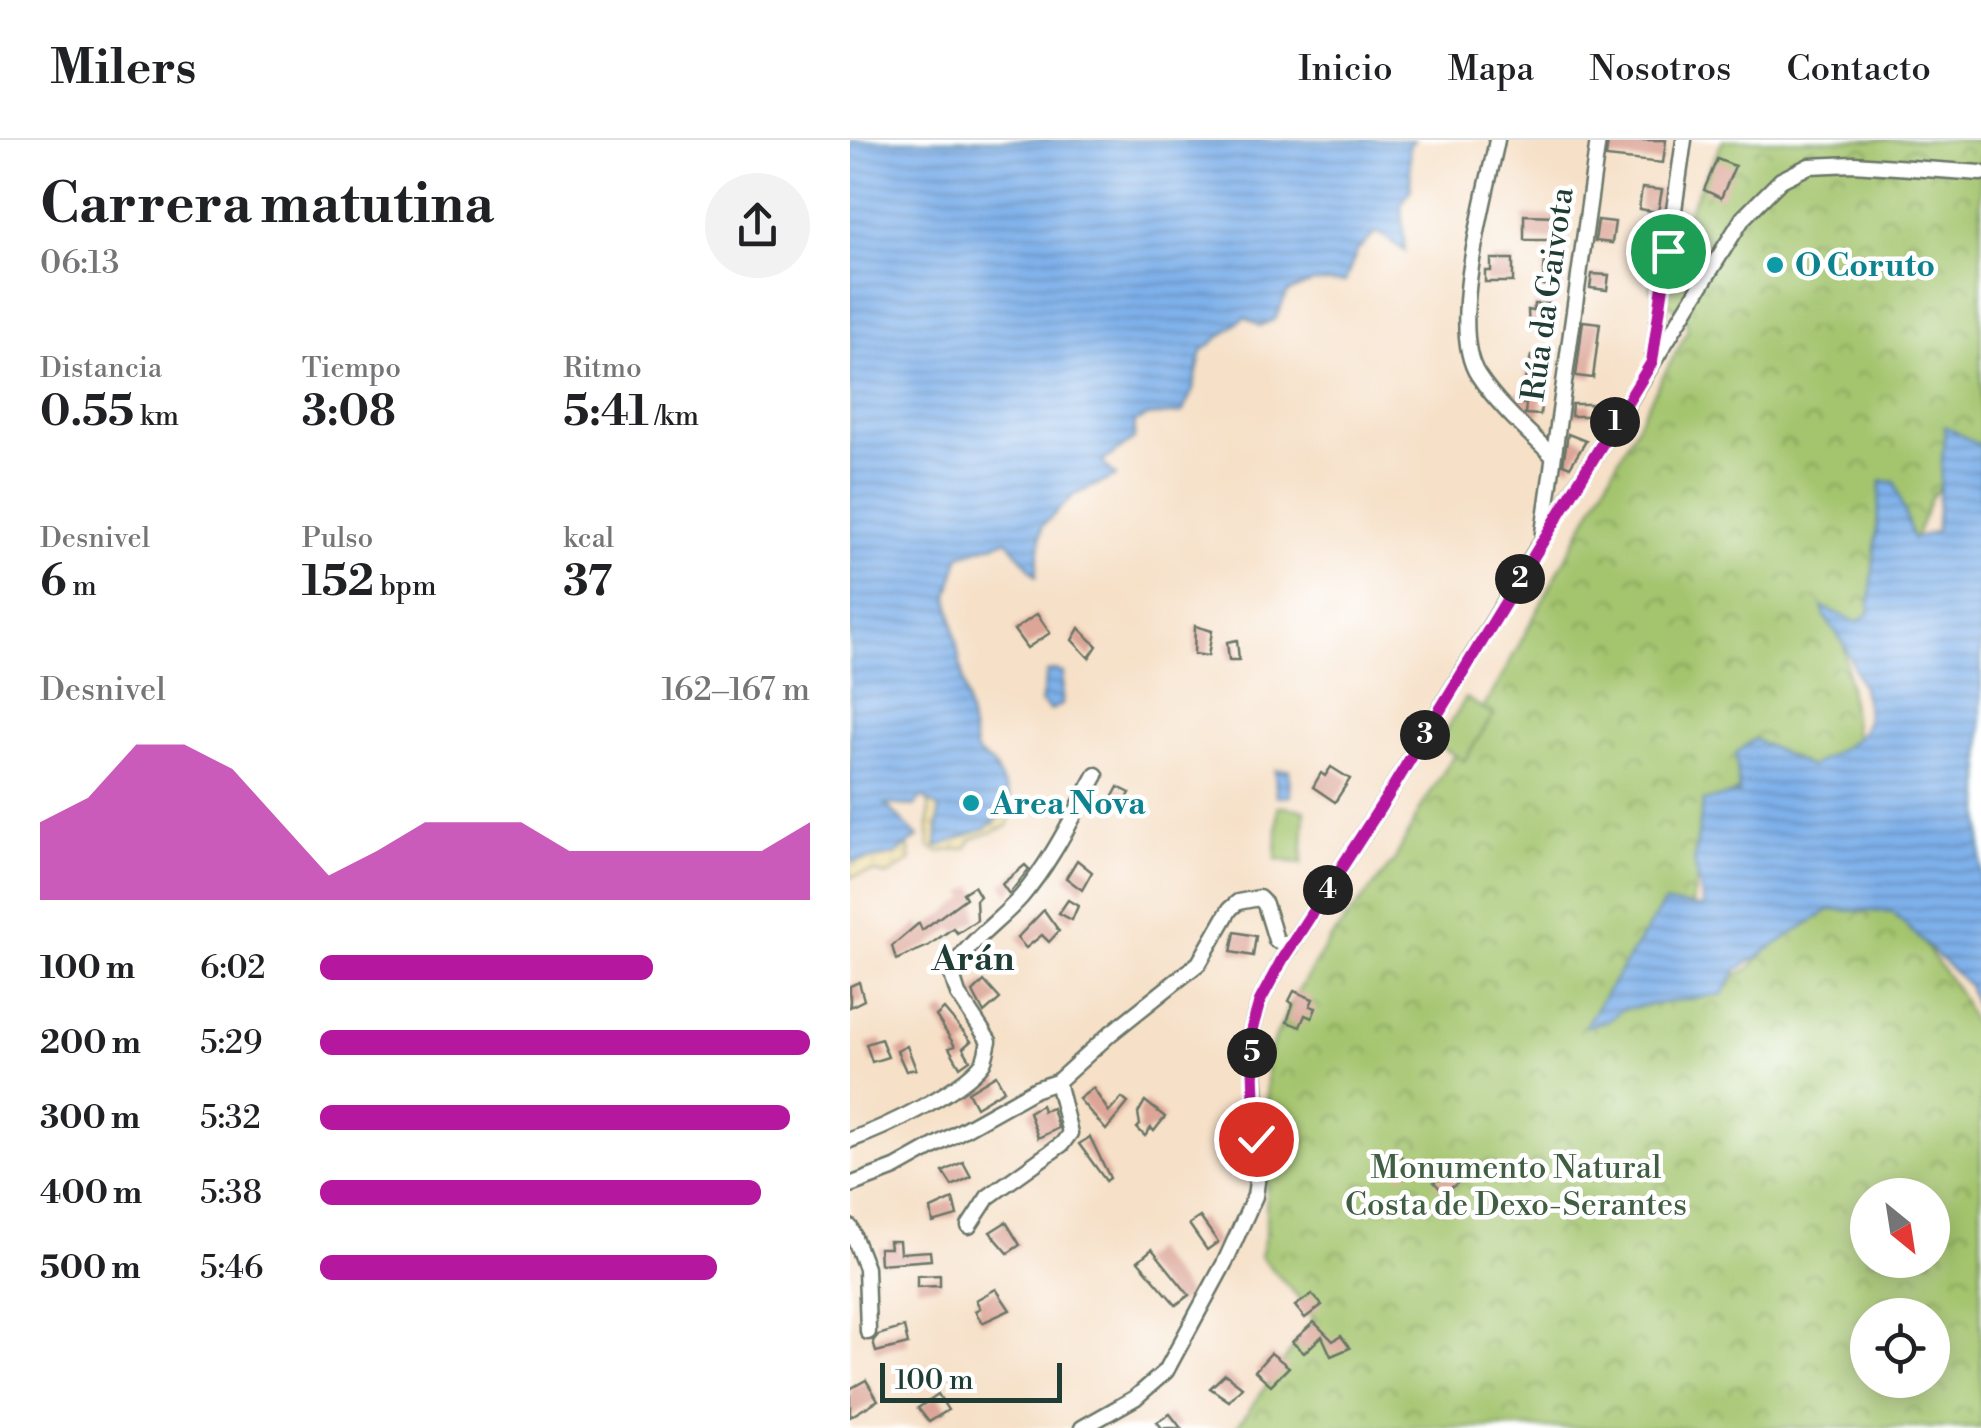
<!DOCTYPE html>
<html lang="es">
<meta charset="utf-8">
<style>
body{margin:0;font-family:"Libre Bodoni",serif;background:#f2f2f2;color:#202124;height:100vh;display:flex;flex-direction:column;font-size:38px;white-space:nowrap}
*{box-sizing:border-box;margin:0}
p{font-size:32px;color:#757577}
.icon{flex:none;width:55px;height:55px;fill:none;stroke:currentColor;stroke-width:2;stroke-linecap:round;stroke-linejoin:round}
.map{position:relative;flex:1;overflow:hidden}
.drawer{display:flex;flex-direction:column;background:#fff;width:850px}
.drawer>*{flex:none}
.needle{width:65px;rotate:150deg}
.controls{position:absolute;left:1000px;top:1038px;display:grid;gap:20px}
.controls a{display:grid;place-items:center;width:100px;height:100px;border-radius:50%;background:#fff;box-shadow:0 5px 25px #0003;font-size:50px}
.scale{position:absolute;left:30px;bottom:25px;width:182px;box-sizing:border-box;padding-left:10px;border:5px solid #1f3d34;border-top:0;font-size:28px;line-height:35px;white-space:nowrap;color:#1f3d34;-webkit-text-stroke:8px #fff;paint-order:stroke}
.pin{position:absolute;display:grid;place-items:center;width:85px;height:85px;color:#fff;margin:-42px;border:5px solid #fff;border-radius:50%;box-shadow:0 2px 10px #0007}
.km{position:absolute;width:50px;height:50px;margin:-25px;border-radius:50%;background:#222;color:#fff;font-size:28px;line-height:50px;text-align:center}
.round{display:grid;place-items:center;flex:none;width:105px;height:105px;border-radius:52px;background:#f2f2f2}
.overview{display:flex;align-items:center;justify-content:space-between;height:170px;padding:0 40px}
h1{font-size:55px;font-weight:700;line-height:75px}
.figures{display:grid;grid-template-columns:repeat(3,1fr);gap:15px;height:170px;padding:10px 40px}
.figures div{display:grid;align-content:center}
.figures b{font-size:42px;font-weight:700}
.figures small{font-size:28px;font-weight:400}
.figures p{font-size:28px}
.chart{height:280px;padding:20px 40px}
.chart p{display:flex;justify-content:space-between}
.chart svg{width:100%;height:180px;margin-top:10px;fill:#b5179e;opacity:.7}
ul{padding:0 40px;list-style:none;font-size:32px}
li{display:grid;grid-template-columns:160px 120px 1fr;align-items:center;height:75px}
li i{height:25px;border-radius:12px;background:#b5179e}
header{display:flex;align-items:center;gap:60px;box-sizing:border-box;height:140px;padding:0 50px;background:#fff;border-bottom:2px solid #e0e0e0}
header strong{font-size:48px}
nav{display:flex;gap:55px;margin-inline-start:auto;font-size:35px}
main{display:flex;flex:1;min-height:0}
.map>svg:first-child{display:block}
</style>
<header>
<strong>Milers</strong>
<nav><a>Inicio</a><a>Mapa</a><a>Nosotros</a><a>Contacto</a></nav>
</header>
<main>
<section class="drawer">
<div class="overview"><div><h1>Carrera matutina</h1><p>06:13</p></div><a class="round"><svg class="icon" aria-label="share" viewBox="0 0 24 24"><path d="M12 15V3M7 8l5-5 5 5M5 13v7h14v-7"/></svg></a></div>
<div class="figures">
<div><p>Distancia</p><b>0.55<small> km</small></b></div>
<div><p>Tiempo</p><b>3:08</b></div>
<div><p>Ritmo</p><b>5:41<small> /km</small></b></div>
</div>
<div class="figures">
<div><p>Desnivel</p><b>6<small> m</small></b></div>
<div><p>Pulso</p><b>152<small> bpm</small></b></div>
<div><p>kcal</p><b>37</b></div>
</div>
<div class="chart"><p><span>Desnivel</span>162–167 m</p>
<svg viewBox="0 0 160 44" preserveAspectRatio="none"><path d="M0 44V25L10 19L20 6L30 6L40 12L50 25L60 38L70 32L80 25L90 25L100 25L110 32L120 32L130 32L140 32L150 32L160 25V44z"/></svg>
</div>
<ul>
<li><b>100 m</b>6:02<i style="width:68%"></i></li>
<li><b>200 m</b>5:29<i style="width:100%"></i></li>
<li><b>300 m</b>5:32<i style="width:96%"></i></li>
<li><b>400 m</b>5:38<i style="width:90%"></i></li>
<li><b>500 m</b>5:46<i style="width:81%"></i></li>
</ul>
</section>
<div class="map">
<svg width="1131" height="1288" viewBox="0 0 1131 1288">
<defs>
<pattern id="sand-dots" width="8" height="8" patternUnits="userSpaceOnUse" patternTransform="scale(2.5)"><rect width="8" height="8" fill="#eeda9e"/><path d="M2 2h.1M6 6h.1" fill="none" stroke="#ccbc89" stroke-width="1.8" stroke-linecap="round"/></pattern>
<pattern id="park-crowns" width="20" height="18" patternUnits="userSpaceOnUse" patternTransform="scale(2.5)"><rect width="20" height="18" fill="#a4c56e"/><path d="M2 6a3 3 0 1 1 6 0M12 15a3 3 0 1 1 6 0" fill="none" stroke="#85a15b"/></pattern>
<pattern id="water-rules" width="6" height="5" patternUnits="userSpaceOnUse" patternTransform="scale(2.5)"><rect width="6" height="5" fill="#7eb0ea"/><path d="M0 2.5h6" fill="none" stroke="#6790be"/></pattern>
</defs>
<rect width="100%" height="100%" fill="#fff"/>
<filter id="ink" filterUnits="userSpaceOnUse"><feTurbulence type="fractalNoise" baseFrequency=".01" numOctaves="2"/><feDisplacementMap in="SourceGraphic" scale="20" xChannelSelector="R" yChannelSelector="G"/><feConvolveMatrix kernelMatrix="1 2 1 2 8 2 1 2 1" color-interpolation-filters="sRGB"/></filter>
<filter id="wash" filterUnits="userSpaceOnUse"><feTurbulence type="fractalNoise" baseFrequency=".0048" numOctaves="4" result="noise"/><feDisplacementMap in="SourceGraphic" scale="40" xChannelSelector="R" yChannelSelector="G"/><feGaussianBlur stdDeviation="2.25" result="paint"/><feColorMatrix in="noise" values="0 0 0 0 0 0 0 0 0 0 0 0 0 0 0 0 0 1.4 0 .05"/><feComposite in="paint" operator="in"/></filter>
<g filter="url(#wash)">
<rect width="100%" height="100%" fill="#f6e0c7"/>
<g fill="url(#sand-dots)" stroke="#868c69" stroke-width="2.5">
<path d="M79,638L159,657L165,667L158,686L122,699L116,708L88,712L79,707Z"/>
<path d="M0,639L55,691L61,720L37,736L24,732L0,737Z"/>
</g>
<path fill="url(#park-crowns)" stroke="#628151" stroke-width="2.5" fill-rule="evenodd" d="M873,0H1131V336L1101,337L1082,356L1053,427L994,506L1006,603L954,636L900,642L861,669L842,764L812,797L854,852L900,828L922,803L973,774L1009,740L1069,797L1109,853L1131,899V1288H386L463,1180L460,1170L410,1116L416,1093L417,916L441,863L480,799L544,721L571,668L648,544L838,190L835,177L800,149ZM1018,1055H1082V1120H1018ZM1018,1175H1082V1240H1018Z"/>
<g fill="#a4c56e" stroke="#628151" stroke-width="2.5">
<path d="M616,558L643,575L614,621L587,604Z"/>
<path d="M428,666L455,670L452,724L426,719Z"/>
</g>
<g fill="url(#water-rules)" stroke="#4e768f" stroke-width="2.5">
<path d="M0,0H564L559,6L561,49L551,65L555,111L527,92L507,111L495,142H463L438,152L425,179L410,186L395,177L352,211L343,250L332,273L298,276L285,282L284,299L252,322L266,336L224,355L192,386L186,436L157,400L110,415L98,455L126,612L143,625L165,667L134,689L87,707L89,669L72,657L65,666L35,664L68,697L45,715L5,722L0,720Z"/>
<path d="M1095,286L1131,306V883L1118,845L1042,772L979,770L887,830L873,854L773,869L755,882L734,887L814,763L854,767L844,722L853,661L889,653L886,613L904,599L960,627C1005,599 1032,596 1008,538C1003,526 999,512 992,501C984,488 975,482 972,467L1007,482L1019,473L1031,341L1045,342L1063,399L1086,391Z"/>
<path d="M205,530L213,533L212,565L200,570L191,562L197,532Z"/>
<path d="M425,630H439L440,656H426Z"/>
</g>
<g id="blocks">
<g fill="#dca597">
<path d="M758,0H816L813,23L756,17Z"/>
<path d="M867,19L885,26L871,58L854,50Z"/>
<path d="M792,48L812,50L808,72L789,69Z"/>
<path d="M674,75L707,76L708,100H674Z"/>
<path d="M748,80L765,82L762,103L745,101Z"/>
<path d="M695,118L712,119L710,146L693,145Z"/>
<path d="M641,119H663V142H635V131H641Z"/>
<path d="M742,134L759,135L757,150L740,148Z"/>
<path d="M684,164H701L700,191H679L678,170L683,171Z"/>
<path d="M733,181L750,183L743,238L726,236Z"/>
<path d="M681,216H702L699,239H694L690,275L675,274L676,264L666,263L667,252H672Z"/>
<path d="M722,264H741V276H721Z"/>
<path d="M718,294L736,301L720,327L713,324Z"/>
<path d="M187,474L200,493L177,508L164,490Z"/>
<path d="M345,486L362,491L358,516L344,514Z"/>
<path d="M229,488L247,506L239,518L222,500Z"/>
<path d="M387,500L389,520H379L377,502Z"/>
<path d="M481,627L500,639L485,662L463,647L471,633L475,636Z"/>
<path d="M268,647L280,653L272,667L261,660Z"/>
<path d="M227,720L242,732L232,750L216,738Z"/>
<path d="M175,725L179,729L159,754L152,744Z"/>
<path d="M124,746L130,756L126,760L127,780L107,793L103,788L78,806L46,820L42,806L69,783L72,790L116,758L113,753Z"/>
<path d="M218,760L228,766L222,780L209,773Z"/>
<path d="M194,770L209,791L199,802L192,795L176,808L167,798Z"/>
<path d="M385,792L406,796L403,816L381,812Z"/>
<path d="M134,841L150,859L134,873L123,852Z"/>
<path d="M9,842L14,860L0,867V846Z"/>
<path d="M444,851L463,859L460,866L466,868L462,878L455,875L450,887L437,882L443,864L439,861Z"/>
<path d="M94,869L121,901L113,908L120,920L110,927L99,908L105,906L86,876Z"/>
<path d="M31,899L38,917L22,922L16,904Z"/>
<path d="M57,906L66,929L56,931L47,911Z"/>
<path d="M146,935L154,950L126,967L118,952Z"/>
<path d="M243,948L259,972L272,958L278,963L256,990L229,959Z"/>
<path d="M295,961L315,977L304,991L301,988L295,996L287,988L290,985L288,973Z"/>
<path d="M191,965L193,971L202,968L208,988L188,998L179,972Z"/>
<path d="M240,997L260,1038L256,1041L229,1004Z"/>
<path d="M545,1010L562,1028L552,1037L535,1018Z"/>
<path d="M113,1022L121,1037L102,1046L93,1032Z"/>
<path d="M601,1030L609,1042L594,1053L584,1042Z"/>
<path d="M103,1059L107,1076L83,1083L81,1069Z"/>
<path d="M350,1077L368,1102L357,1110L339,1084Z"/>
<path d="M156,1082L170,1105L158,1113L140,1092Z"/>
<path d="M39,1101H49L50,1113L80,1111L81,1120L30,1124L29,1108H40Z"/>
<path d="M302,1109L339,1155L326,1165L288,1121Z"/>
<path d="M90,1135V1146L67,1147V1136Z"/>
<path d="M146,1149L160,1170L132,1183L125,1171L130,1168L126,1160Z"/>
<path d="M462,1154L472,1165L455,1178L445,1166Z"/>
<path d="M464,1182L483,1201L491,1196L500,1208L481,1216L472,1196L454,1213L442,1202Z"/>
<path d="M54,1187L58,1204L26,1212L23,1201L28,1195Z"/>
<path d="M421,1213L439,1227L421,1245L405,1231Z"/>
<path d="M375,1234L392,1247L379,1261L360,1248Z"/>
<path d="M16,1240L28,1260L0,1277V1249Z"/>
<path d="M88,1254L98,1270L79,1282L68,1268Z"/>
<path d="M320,1274L331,1288H312L307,1282Z"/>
</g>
</g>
</g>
<g filter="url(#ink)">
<use href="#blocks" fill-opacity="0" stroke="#6a7667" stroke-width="2.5"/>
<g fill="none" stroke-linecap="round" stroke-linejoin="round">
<defs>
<g id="minor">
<path d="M647,0C636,56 597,188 628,235C647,264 677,291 702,315"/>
<path d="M803,217L834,0"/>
<path d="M693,393L748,0"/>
<path d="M0,1000C34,988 110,952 132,924C136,919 137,908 139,901L108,854L101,832C118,801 148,783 171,757C202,721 223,676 246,635"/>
<path d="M0,1045L45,1028L186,949L207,942L261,893L349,823L380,769L388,762L409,758L415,764L426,800L440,808"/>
<path d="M119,1086L138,1057L212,1004L220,993L207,942"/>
<path d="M0,1087L16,1128L18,1192"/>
<path d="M232,1288L285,1258L316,1231L375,1122L405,1056L409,1027L402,888L410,861L433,818L537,657L693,399L893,78L931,40L959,26L1004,24L1131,33"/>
</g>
</defs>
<use href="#minor" stroke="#6a7667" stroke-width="19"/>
<use href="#minor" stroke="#fff" stroke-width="14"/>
</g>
</g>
<g fill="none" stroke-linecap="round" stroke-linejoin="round" filter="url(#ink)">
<defs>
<path id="route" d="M406,999L402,888L410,861L433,818L537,657L802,222L818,111"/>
</defs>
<use href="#route" stroke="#fff" stroke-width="20"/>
<use href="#route" stroke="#b5179e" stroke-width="12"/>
</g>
<g fill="#0f9aa8" stroke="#fff" stroke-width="4">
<circle cx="925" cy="125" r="10"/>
<circle cx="121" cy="663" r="10"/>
</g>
<g text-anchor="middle" stroke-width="9" stroke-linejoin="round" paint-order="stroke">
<g font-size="32" font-weight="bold" fill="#0d838f" stroke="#fff" text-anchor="start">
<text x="945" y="136">O Coruto</text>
<text x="141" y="674">Area Nova</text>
</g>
<g font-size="32" fill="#1f3d34" stroke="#fff">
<text transform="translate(697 154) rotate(-82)" y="11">Rúa da Gaivota</text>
</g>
<g font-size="32" fill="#405f42" stroke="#fff">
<text x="666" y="1038">Monumento Natural<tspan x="666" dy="37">Costa de Dexo-Serantes</tspan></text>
</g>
<g font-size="35" font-weight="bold" fill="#1f3d34" stroke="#fff">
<text x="123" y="830">Arán</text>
</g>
</g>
</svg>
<div class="controls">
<a><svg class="needle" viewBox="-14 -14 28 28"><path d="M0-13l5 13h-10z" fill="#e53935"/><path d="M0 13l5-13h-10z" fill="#757577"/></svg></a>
<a><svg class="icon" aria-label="locate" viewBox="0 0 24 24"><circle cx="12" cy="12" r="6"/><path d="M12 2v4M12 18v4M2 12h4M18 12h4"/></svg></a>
</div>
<div class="scale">100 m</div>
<div class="pin" style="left:818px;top:111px;background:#1e9e55"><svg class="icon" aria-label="arrive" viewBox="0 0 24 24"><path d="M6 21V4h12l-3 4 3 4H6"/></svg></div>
<div class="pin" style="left:406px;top:999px;background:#d93025"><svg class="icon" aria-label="check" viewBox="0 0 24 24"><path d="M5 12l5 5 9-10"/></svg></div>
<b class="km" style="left:765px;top:282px">1</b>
<b class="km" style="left:670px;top:439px">2</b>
<b class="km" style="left:575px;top:595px">3</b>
<b class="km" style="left:478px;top:750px">4</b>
<b class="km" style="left:402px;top:913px">5</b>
</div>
</main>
